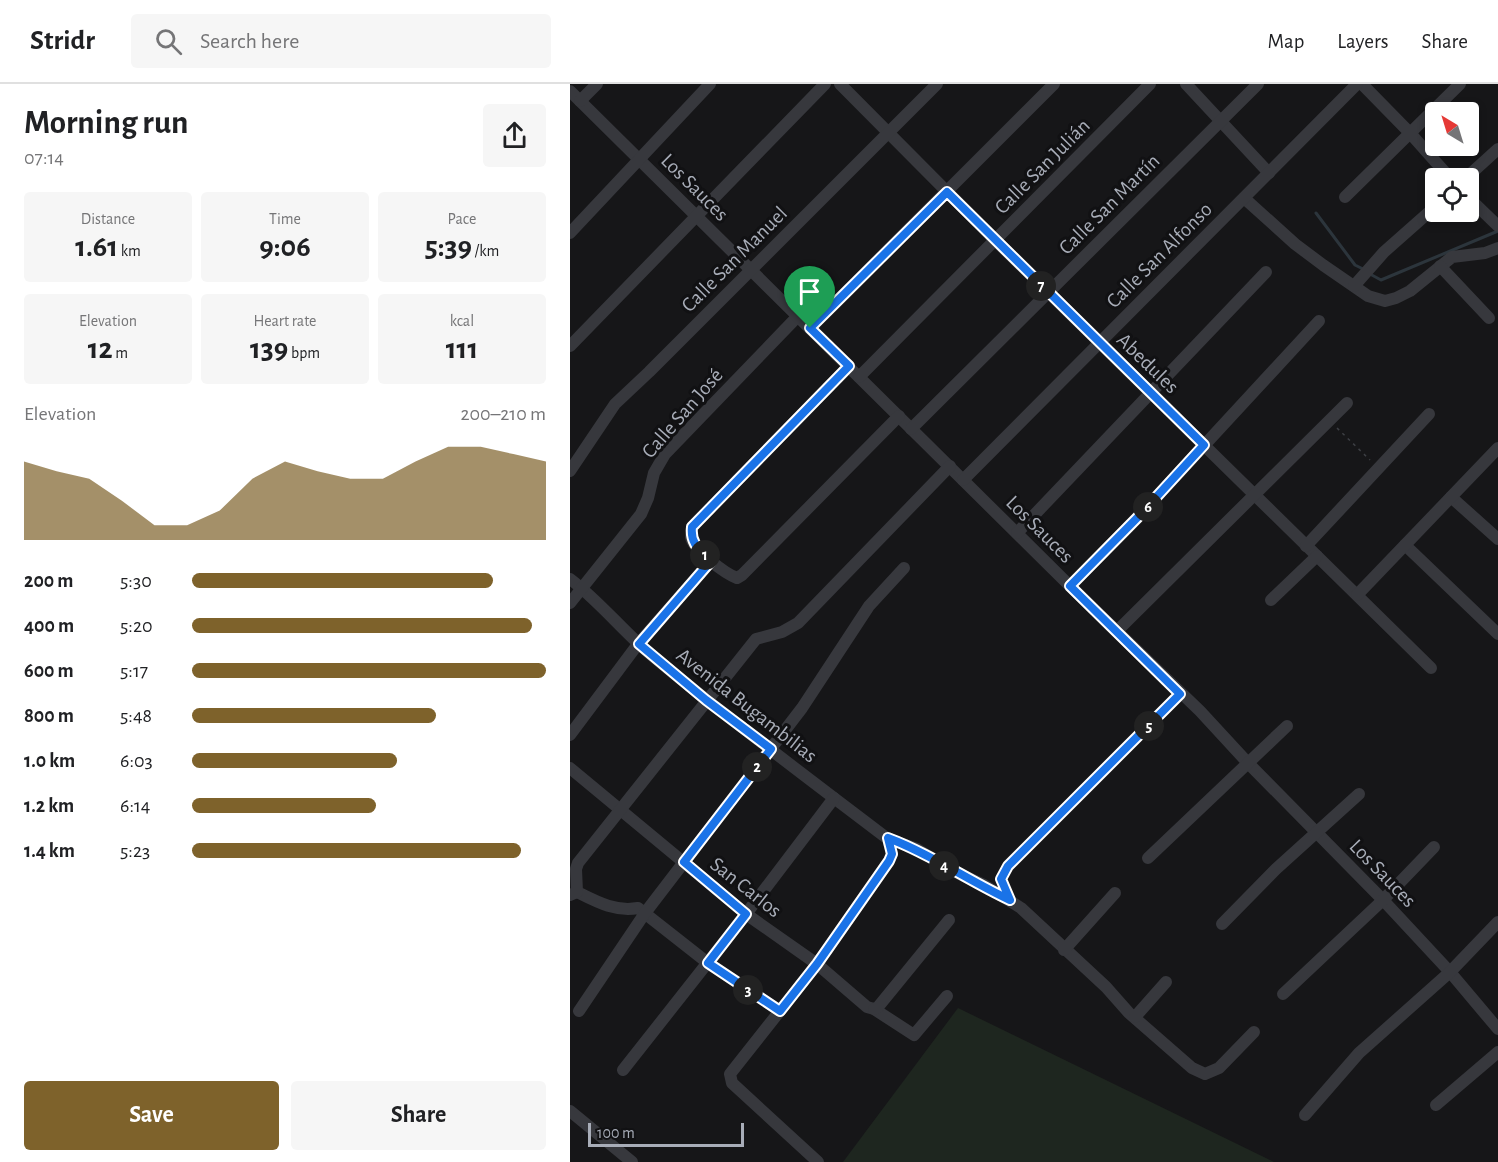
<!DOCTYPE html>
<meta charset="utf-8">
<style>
body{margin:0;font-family:"Alegreya Sans",sans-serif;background:#f6f6f6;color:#202124;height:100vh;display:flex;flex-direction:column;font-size:22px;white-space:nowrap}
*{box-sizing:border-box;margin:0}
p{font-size:20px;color:#757577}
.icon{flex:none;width:33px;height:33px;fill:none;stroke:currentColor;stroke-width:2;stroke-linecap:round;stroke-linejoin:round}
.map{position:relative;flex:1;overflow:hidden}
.panel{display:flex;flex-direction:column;background:#fff;width:570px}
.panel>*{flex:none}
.needle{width:39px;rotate:322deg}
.tools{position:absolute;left:855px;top:18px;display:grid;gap:12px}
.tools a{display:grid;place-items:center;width:54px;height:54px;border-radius:6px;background:#fff;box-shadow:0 3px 9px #0003;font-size:30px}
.scale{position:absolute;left:18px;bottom:15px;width:156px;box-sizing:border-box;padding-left:6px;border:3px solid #a8adb8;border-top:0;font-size:16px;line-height:21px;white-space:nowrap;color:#a8adb8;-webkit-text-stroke:4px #111113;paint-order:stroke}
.pin{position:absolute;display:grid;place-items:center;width:51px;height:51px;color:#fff;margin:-62px -26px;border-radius:50% 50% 50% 0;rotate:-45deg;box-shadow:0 0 6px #0007}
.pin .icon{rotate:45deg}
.km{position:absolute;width:30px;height:30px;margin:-15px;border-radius:50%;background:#222;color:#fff;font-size:16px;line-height:30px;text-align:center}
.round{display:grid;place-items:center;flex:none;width:63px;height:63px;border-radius:6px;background:#f6f6f6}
.headline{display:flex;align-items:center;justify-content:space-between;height:102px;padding:0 24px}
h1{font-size:33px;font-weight:600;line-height:45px}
.figures{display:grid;grid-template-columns:repeat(3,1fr);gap:9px;height:102px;padding:6px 24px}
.figures div{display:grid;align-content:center;border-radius:6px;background:#f6f6f6;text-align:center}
.figures b{font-size:30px;font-weight:600}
.figures small{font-size:16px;font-weight:400}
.figures p{font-size:16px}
.chart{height:168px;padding:12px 24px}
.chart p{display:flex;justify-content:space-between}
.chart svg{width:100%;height:108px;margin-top:6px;fill:#7e622b;opacity:.7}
.action{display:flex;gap:12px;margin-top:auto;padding:12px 24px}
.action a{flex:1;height:69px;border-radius:6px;background:#7e622b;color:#fff;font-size:24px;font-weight:600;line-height:69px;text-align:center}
.action a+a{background:#f6f6f6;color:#202124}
ul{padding:0 24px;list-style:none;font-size:20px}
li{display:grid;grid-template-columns:96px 72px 1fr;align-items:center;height:45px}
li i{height:15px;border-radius:8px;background:#7e622b}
header{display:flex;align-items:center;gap:36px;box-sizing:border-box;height:84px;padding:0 30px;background:#fff;border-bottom:2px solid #e0e0e0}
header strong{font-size:28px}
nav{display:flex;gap:33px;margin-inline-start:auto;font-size:21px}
.search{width:420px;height:54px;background:#f6f6f6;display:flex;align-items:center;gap:15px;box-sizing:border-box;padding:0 21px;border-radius:6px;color:#757577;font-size:22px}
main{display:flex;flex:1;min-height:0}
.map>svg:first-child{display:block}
</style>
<header>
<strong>Stridr</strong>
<div class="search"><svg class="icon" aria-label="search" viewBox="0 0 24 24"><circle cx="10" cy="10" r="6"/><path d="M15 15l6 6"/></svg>Search here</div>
<nav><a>Map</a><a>Layers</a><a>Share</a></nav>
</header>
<main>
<section class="panel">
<div class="headline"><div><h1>Morning run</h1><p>07:14</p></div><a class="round"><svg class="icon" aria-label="share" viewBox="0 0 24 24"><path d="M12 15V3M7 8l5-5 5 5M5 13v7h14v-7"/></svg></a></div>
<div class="figures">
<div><p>Distance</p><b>1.61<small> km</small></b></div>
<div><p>Time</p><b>9:06</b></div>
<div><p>Pace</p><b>5:39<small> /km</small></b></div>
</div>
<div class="figures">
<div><p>Elevation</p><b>12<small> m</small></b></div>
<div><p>Heart rate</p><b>139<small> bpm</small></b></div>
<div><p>kcal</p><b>111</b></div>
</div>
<div class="chart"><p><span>Elevation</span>200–210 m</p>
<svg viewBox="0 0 160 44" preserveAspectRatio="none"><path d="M0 44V12L10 16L20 19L30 28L40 38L50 38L60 32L70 19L80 12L90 16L100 19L110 19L120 12L130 6L140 6L150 9L160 12V44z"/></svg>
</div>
<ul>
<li><b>200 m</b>5:30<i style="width:85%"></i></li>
<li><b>400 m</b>5:20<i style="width:96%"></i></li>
<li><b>600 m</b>5:17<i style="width:100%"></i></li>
<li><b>800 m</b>5:48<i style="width:69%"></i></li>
<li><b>1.0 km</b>6:03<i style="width:58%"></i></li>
<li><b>1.2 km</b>6:14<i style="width:52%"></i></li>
<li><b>1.4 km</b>5:23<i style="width:93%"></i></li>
</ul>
<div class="action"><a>Save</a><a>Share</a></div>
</section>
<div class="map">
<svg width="928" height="1078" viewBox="0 0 928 1078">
<rect width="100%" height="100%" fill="#161618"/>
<path fill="#1e261f" d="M388,924L704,1078H273Z"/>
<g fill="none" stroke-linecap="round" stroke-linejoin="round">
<g stroke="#2c353c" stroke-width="3">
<path d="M746,129L785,181L795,186"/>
<path d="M800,190L811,196L928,147"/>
</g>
<g stroke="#3d3f44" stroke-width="1.5" stroke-dasharray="3 4.5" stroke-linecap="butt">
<path d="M767,344L800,376"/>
<path d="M433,800L431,795L438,782L495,725"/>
</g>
<g stroke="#37383d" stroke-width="12">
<path d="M270,0L425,156L861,584"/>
<path d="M616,0L699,89"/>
<path d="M792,0L840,49L880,94"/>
<path d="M0,7L500,502L630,627L678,679L813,816L880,888L928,945"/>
<path d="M10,17L27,0"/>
<path d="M896,94L928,65"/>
<path d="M775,113L890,0"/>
<path d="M898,113L928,142"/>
<path d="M674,114L725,160L753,181L798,212L815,217L826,214L840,207L882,173L915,169L928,164"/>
<path d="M0,149L140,0"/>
<path d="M870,182L919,234"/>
<path d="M784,202L814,168L866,122"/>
<path d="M240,244L484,0"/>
<path d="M0,262L255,0"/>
<path d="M279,282L122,443C122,447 121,450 121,453C123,466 156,490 167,494L172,491L329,332"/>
<path d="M289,293L580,0"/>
<path d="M341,345L688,0"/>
<path d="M0,387L45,320L79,288L367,0"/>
<path d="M393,396L787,0"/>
<path d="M881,413L928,455"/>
<path d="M447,449L696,188"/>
<path d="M835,461L928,550"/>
<path d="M736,462L859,330"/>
<path d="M0,495C29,517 52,546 80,570C157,634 238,694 318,755L322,770L319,777L247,880L160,990L162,999L248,1078"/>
<path d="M500,502L568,433L749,237"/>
<path d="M787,511L928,364"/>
<path d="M701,516L747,472"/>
<path d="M0,519L71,430L78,414L84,389L95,370L228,232"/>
<path d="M547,547L777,319"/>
<path d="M0,651L68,560L141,477"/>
<path d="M0,684L176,830L247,880L297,923L304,925L344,951L377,912"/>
<path d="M504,716L610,610"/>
<path d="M318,755L347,765L381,786L414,801L451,824L536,903L559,929L622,984L635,990L649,984L684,948"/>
<path d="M578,774L717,642"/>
<path d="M7,808C27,818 45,828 68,824L138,879L210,927"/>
<path d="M0,811L7,808L6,785L8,779L186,555L212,548L228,539L380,382"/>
<path d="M652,840L706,785L789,710"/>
<path d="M494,866L545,809"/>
<path d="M713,910L813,816L864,763"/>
<path d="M304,925L308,923L379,836"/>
<path d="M9,927L75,829L232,624L299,522L334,484"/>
<path d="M565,933L596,898"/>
<path d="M53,986L176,830L264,714"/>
<path d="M866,1021L928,968"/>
<path d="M0,1027L62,1078"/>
<path d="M735,1031L789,969L880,888L928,838"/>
</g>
</g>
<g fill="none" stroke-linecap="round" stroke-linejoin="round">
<defs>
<path id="route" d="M377,108L634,361L568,433L500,502L610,610L438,782L431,795L440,816C399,797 361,770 318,754L322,770L319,777L247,880L210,927L138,879L176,830L114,778L201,665L136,616L69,560L141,477C130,466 120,460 122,443L279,282L240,244Z"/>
</defs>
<use href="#route" stroke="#fff" stroke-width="12"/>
<use href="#route" stroke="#1a73e8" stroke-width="8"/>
</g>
<g text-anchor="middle" stroke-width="6" stroke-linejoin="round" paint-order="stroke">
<g font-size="21" fill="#a8adb8" stroke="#111113">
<text transform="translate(472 82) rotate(-45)" y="7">Calle San Julián</text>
<text transform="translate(125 103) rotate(45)" y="7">Los Sauces</text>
<text transform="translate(539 120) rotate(-45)" y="7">Calle San Martín</text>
<text transform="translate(589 171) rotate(-45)" y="7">Calle San Alfonso</text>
<text transform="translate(164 175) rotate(-45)" y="7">Calle San Manuel</text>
<text transform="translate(578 279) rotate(44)" y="7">Abedules</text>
<text transform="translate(112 329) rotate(-49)" y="7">Calle San José</text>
<text transform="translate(470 445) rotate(45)" y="7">Los Sauces</text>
<text transform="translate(177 621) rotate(38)" y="7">Avenida Bugambilias</text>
<text transform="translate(813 789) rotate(46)" y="7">Los Sauces</text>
<text transform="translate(176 803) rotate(38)" y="7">San Carlos</text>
</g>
</g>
</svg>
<div class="tools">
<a><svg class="needle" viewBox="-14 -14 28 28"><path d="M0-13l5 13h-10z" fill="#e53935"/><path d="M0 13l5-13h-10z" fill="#757577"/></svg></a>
<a><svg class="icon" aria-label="locate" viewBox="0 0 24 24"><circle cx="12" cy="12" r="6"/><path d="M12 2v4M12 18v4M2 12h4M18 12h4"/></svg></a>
</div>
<div class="scale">100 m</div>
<div class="pin" style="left:240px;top:244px;background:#1e9e55"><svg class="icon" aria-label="arrive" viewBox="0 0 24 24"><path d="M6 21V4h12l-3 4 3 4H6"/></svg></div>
<b class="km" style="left:135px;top:471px">1</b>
<b class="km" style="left:187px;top:683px">2</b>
<b class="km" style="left:178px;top:906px">3</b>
<b class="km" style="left:374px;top:782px">4</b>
<b class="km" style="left:579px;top:642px">5</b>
<b class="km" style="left:578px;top:423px">6</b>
<b class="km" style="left:471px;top:202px">7</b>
</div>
</main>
